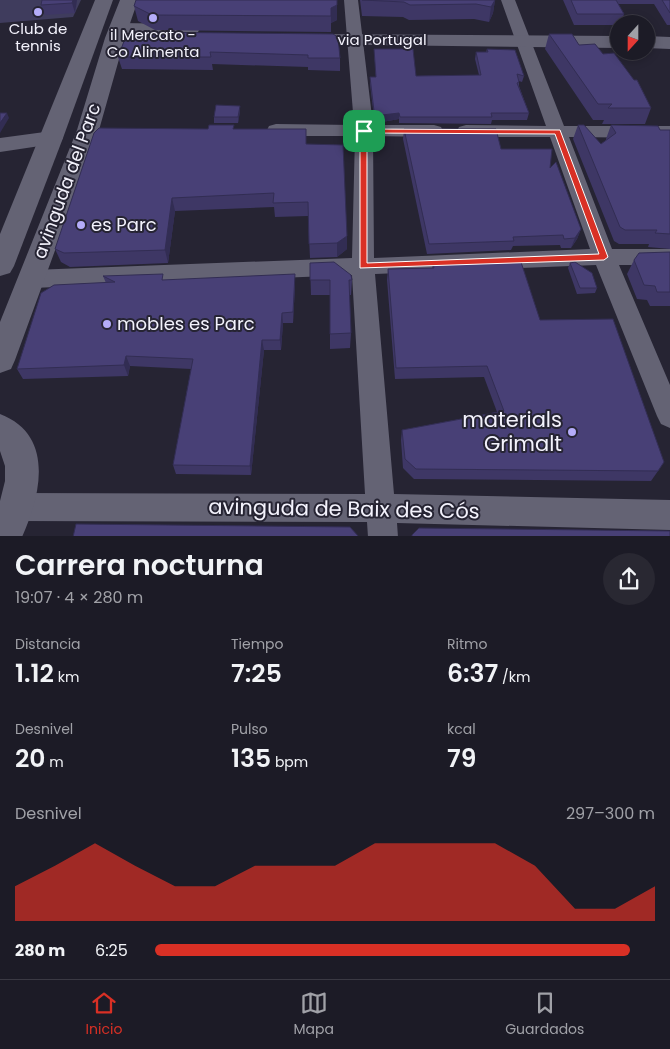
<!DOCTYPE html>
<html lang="es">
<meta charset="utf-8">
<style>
body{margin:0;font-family:Poppins,sans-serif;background:#292832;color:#f1f3f6;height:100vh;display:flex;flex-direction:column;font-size:19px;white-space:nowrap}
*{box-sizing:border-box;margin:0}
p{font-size:16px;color:#a0a1a7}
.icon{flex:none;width:28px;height:28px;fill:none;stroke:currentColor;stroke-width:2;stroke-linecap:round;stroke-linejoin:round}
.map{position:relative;height:536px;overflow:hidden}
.drawer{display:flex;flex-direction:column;background:#1c1b26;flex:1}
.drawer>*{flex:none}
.needle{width:32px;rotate:201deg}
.fabs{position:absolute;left:610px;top:15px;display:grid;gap:10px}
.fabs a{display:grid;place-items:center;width:45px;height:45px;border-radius:50%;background:#1c1b26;box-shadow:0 2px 8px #0003,0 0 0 1px #3a3943;font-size:25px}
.pin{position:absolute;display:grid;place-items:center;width:42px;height:42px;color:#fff;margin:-21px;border-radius:10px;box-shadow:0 2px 8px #0006}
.round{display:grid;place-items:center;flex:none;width:52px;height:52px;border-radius:26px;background:#292832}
.headline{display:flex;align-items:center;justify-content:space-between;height:85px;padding:0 15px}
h1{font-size:28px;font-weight:600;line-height:38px}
.figures{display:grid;grid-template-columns:repeat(3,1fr);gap:8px;height:85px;padding:5px 15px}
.figures div{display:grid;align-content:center}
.figures b{font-size:25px;font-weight:600}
.figures small{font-size:14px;font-weight:400}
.figures p{font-size:14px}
.chart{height:140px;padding:10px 15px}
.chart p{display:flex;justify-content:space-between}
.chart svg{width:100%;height:90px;margin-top:5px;fill:#d93025;opacity:.7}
ul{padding:0 15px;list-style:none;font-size:16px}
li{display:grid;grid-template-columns:80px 60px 1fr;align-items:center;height:38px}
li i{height:12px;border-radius:6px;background:#d93025}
.menu{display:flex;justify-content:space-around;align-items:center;height:70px;border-top:1px solid #3a3943;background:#1c1b26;font-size:14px;color:#a0a1a7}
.menu a{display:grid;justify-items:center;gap:2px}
.menu .selected{color:#d93025}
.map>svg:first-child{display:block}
</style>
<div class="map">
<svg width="670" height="537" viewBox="0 0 670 537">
<rect width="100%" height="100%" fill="#262433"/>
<path fill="#3f3c5d" d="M0,0H81L73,17L0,23Z"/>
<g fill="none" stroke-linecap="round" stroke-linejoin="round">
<path fill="#646374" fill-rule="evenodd" d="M344,0H358L373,125H434L441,127L443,131L441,135L434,137L373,136L374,258L590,249L550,137H466L459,135L457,131L459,127L466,125L546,126L501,0H515L564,126H670V138L569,137L612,249H670V265H619L670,385V428L661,424L657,416L596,265L375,274L394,494L670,500V530L397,523L398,537H368L367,522L17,521L7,517L2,507L7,497L17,493L365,494L352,275L32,288L24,285L21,279L24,273L32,270L352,258L355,136H276L269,134L267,130L269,126L276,124L354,125Z"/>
<g fill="#646374" fill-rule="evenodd">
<path d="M119,23L190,24L197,26L199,30L197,34L190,36L112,33L110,29L112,25Z"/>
<path d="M301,34L619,36V48L294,44L291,40L294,36Z"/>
<path d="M646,36L670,37V49L646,48Z"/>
<path d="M52,131L60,133L63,138L60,143L0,152V138Z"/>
</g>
<g fill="#646374" fill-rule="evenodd">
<path d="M95,0H113L63,138L14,266L10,273L0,276V234Z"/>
<path d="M120,0H138L125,38L99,130L15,360L11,369L0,373V322L77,130L105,38Z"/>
<path d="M0,414C55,435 41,495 22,537H0V501L5,481V466L0,451Z"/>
</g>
</g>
<g fill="#3e3765">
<path d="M42,0H77L75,13L45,15L41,5Z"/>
<path d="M337,0V20L331,23V32L155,30L138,21L134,6Z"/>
<path d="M360,0H495L493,13L489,22L474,19L409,20L403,17L362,16Z"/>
<path d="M563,0H670V25H667L654,4H618L624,14L621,24H619V25H574Z"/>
<path d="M549,34L603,54L651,108L645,124H602L604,120H593L545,49Z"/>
<path d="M126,36L340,58V71L308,70V67L212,64L213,70L122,69L118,57Z"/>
<path d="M374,49L416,76L479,75L475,59L476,52H486L487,49L524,76L522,82L519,81V86L529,113L527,120H492L491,124L399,123V119L382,122L374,117L370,84V77H376Z"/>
<path d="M240,111L238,123H214V117Z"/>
<path d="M578,125L601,144L606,140V139L611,125L660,130H670V249L648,247L649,244H619L614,241L573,139Z"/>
<path d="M234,129L307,144L347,236V249L337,257L310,258L308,216L275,217L274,207L175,211L168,263L70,267L61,262L55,249Z"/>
<path d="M404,129L501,149L550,168L581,229L577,239L571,248H561L560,245L513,246L511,250L427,254L403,139Z"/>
<path d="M670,252V306H650L647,300L637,299L627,274L634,260Z"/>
<path d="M433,262L540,320L658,471L651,481L414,479L403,468L401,440L402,430L497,412L484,377L395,379L387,280L388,269L432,268Z"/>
<path d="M310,263L352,280L351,295H349L351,333L350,348L330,349V295H311Z"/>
<path d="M570,263L597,288L595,293L577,294L568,268Z"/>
<path d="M103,276L164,280L295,285L293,323H283L281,350H264L251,475L176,474L173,465L191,369L130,366L128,376L23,379L17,369L106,283Z"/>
</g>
<g fill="#322d53">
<path d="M73,0H77L75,13L72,3Z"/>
<path d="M495,0L493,13L489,22L491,7Z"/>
<path d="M337,5V20L331,23V8Z"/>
<path d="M240,106V111L238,123V117Z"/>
<path d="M7,113L9,118L0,133V123Z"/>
<path d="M399,113V119L382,122V115Z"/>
<path d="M172,198L175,211L168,263L165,250Z"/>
<path d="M581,229L577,239L571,248L575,238Z"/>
<path d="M347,236V249L337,257V243Z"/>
<path d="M295,274V285L293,323V312Z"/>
<path d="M282,313L283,323L281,350L280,340Z"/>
<path d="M262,340L264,350L251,475L250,466Z"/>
<path d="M126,356L130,366L128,376L124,365Z"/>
</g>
<g fill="#484076" stroke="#322d53">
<path d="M42,0H73L72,3L41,5Z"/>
<path d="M136,0H337V5L331,8V16L152,15L134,6Z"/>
<path d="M362,0H495L491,7L476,4L410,5L404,2Z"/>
<path d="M571,0H616L624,14H577Z"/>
<path d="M662,0H670V13Z"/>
<path d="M135,32L333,34L338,37L340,58H308V55L210,52L211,57H118L126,36Z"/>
<path d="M549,34H572L579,45L595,44L603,54L614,53L634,80H637L651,108H608L612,104H598Z"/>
<path d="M374,49H413L416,76L481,75L476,52H488L487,49L515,50L524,76L517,74L519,82L517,83L529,113H491L492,117H400L399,113L382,115L374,111L370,77H376Z"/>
<path d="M216,105L240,106L238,117H214Z"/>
<path d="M0,113H7L0,123Z"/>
<path d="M209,125H234L233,129H306V144L343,145L347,236L337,243L309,244L308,202L273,203L274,193L172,198L165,250L64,253L55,249L94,133L99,128L208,129Z"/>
<path d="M578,125H584L601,144L616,133L611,125L658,126L660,130H670V234L655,233L657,230H625L620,227Z"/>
<path d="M404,129H496L501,149H552L550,168L556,162L581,229L575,238L564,239L563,235L513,237L514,241L429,244Z"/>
<path d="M670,252V292H657L655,286L644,285L634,260L639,253Z"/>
<path d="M520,259L540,320L613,319L664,462L658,471L416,469L405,459L402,430L504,411L487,366L396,368L388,269L434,268L433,262Z"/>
<path d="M334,262L351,275L352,280H349L351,333L330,334V280H310V263Z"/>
<path d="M575,262L592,273L597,288H580L570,263Z"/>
<path d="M163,274L162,280L295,274L293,312L282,313L280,340H262L250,466L173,465L193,359L126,356L124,365L17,369L41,293L54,285L115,282L103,276Z"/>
<path d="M76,524L350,527L359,537H73Z"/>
<path d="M419,528L670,531V537H412V535Z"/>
</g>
<path fill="#d93025" stroke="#fff" fill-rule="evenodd" d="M364,129L560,130L608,257L604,260L360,268V131ZM367,133L555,134L599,254L367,263Z"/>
<g fill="#b4acf9" stroke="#262433" stroke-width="2">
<circle cx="38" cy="12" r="5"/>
<circle cx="153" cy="18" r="5"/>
<circle cx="81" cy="225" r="5"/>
<circle cx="107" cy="324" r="5"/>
<circle cx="572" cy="432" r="5"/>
</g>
<g text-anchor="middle" stroke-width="4" stroke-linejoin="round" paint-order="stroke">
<g font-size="15" fill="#f3f2fc" stroke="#262433">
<text x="38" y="34">Club de<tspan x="38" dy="17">tennis</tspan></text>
<text x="153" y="40">il Mercato -<tspan x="153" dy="17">Co Alimenta</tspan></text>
</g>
<g font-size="15" fill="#f3f2fc" stroke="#262433">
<text x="382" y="45">via Portugal</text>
</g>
<g font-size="18" fill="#f3f2fc" stroke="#262433">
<text transform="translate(67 181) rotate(-70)" y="6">avinguda del Parc</text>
</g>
<g font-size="18" fill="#f3f2fc" stroke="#262433" text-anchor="start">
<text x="91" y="231">es Parc</text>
<text x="117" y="330">mobles es Parc</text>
</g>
<g font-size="21" fill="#f3f2fc" stroke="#262433" text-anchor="end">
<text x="562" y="427">materials<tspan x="562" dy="24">Grimalt</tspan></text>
</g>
<g font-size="21" fill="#f3f2fc" stroke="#262433">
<text transform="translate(344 509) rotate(1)" y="7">avinguda de Baix des Cós</text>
</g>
</g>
</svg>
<div class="fabs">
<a><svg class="needle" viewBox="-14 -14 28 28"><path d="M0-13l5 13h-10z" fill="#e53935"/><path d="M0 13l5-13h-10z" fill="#a0a1a7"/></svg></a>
</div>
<div class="pin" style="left:364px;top:131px;background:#1e9e55"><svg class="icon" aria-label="arrive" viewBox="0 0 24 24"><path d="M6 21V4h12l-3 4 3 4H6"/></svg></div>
</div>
<section class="drawer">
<div class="headline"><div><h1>Carrera nocturna</h1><p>19:07 · 4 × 280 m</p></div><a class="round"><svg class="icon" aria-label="share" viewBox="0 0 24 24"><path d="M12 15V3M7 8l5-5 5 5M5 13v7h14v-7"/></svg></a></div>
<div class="figures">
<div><p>Distancia</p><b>1.12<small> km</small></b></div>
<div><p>Tiempo</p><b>7:25</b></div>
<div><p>Ritmo</p><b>6:37<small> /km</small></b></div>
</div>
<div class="figures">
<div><p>Desnivel</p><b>20<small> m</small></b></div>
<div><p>Pulso</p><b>135<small> bpm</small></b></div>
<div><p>kcal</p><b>79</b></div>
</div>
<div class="chart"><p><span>Desnivel</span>297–300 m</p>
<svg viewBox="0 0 160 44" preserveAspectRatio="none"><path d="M0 44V27L10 17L20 6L30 17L40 27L50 27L60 17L70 17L80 17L90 6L100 6L110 6L120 6L130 17L140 38L150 38L160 27V44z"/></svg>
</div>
<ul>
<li><b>280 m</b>6:25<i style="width:95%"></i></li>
</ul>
</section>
<nav class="menu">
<a class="selected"><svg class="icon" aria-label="home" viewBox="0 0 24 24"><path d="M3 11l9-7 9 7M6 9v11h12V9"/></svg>Inicio</a>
<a><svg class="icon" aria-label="map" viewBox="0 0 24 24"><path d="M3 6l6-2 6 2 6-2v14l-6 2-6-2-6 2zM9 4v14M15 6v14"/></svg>Mapa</a>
<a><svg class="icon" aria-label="saved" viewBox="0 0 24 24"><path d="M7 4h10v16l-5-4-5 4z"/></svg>Guardados</a>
</nav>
